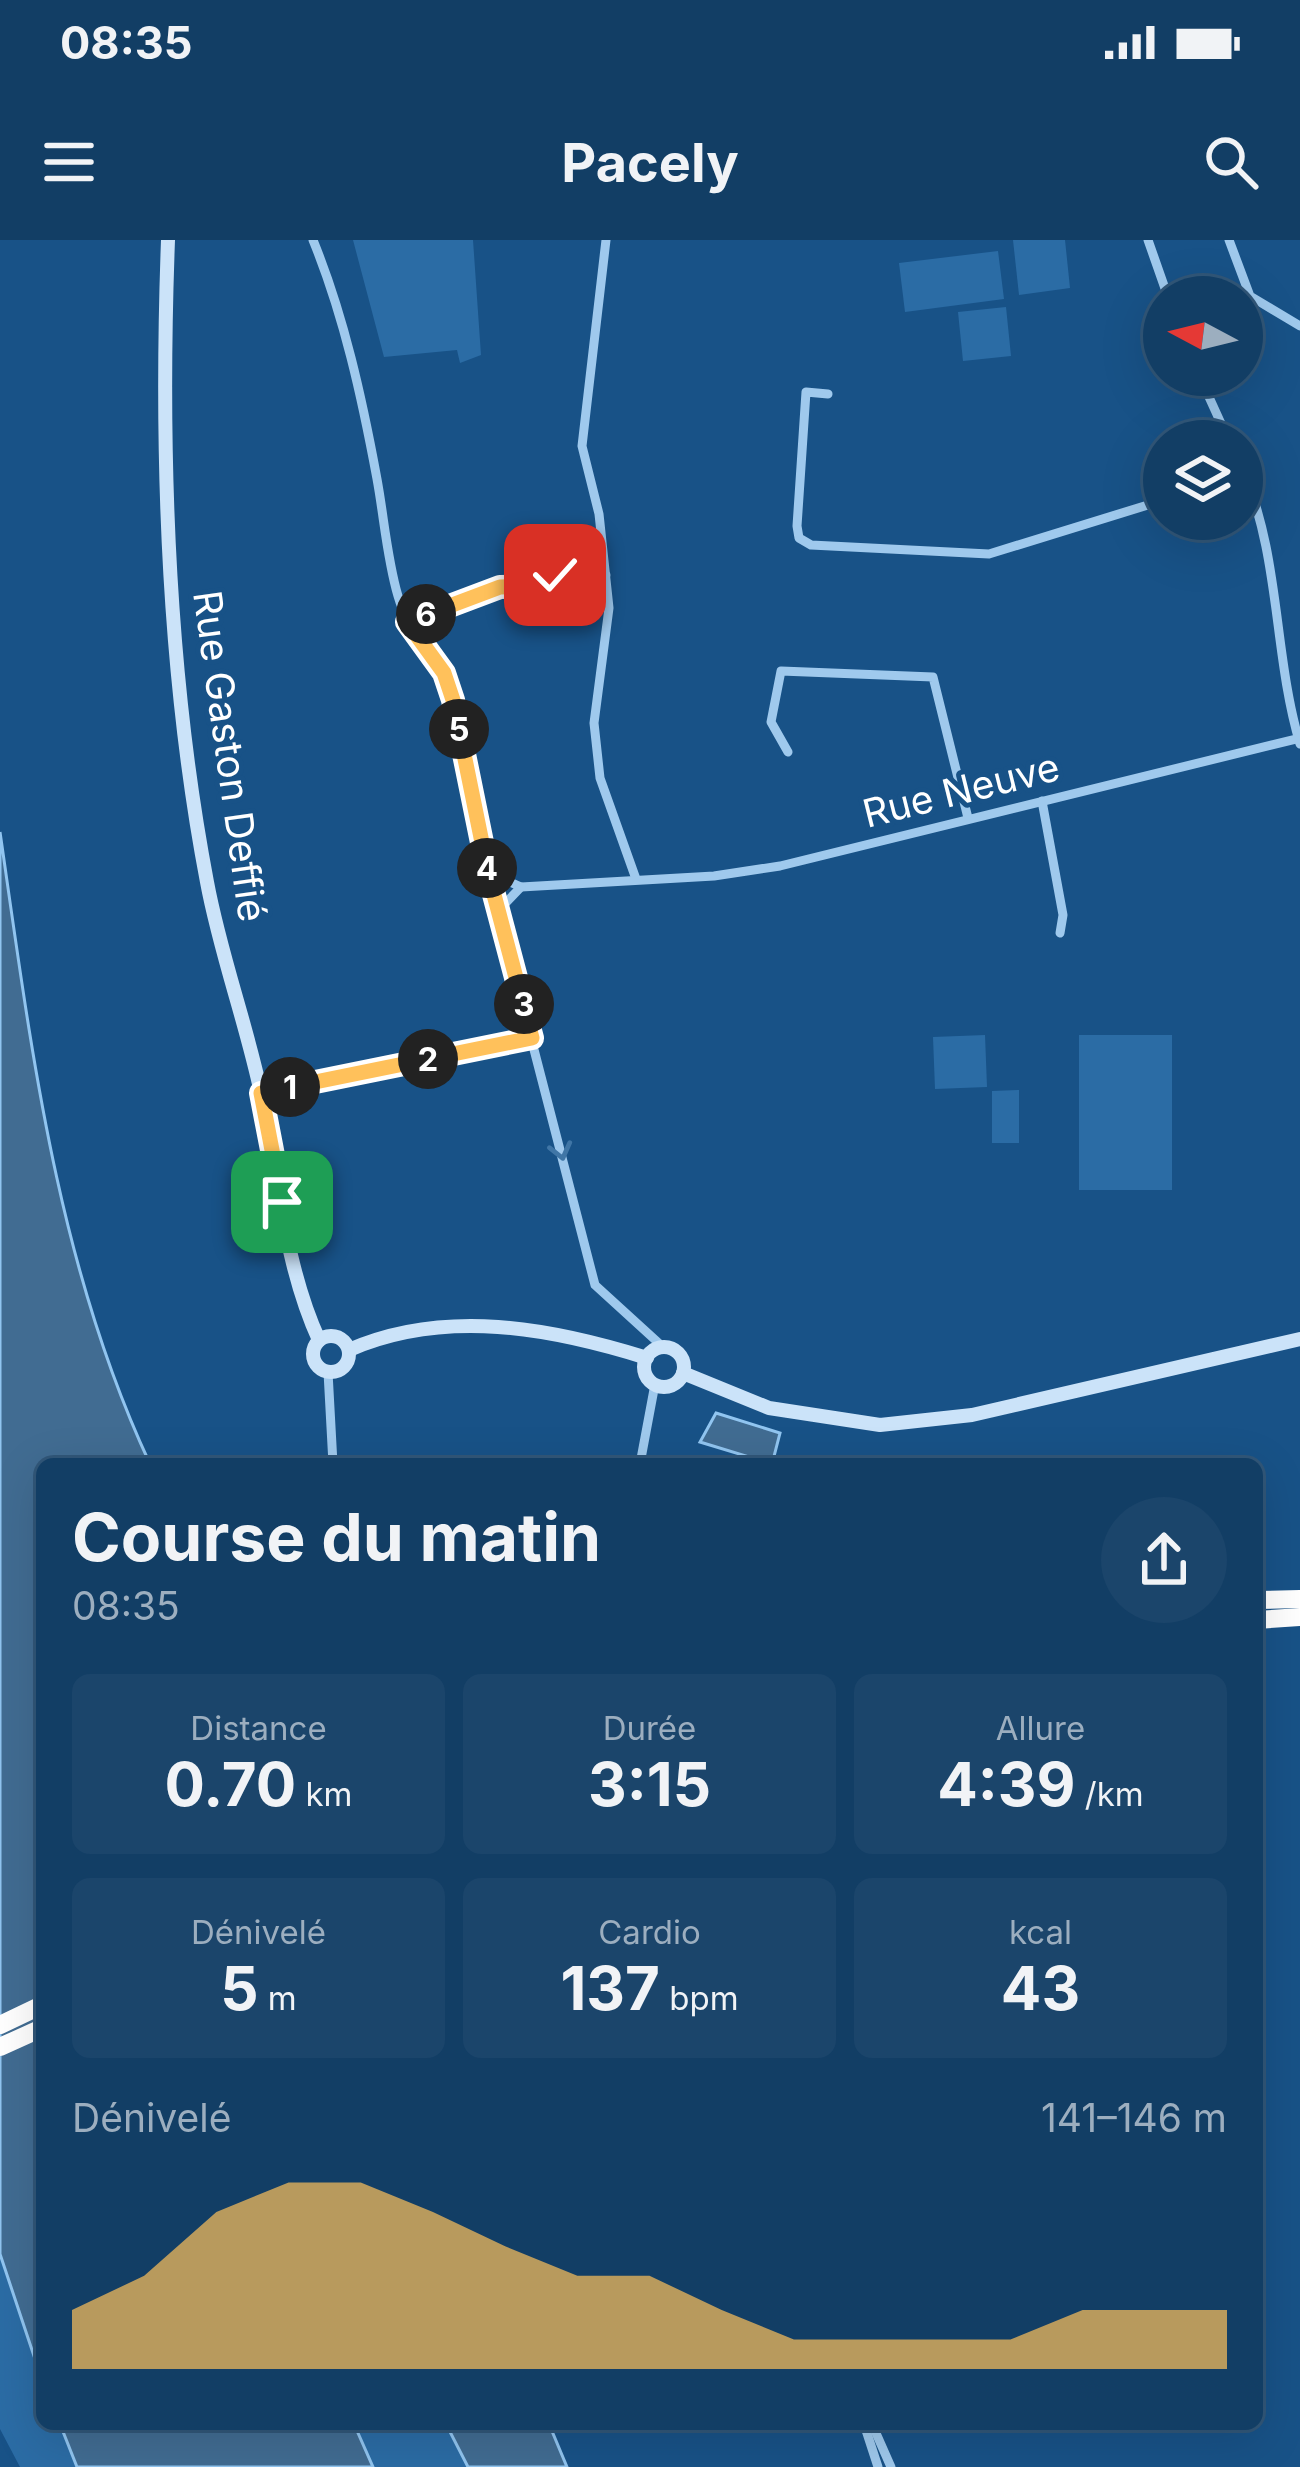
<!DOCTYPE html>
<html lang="fr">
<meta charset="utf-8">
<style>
body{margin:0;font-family:Inter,sans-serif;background:#1b456b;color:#f1f3f6;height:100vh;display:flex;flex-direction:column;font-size:45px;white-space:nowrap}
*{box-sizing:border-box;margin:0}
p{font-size:39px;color:#9caebf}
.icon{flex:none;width:66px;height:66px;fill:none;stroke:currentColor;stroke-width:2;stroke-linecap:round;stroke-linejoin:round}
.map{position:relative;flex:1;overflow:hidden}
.details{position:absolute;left:36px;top:1218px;width:1227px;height:972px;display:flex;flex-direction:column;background:#123e65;border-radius:18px;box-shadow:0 12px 48px #0002,0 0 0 3px #315779}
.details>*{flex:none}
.needle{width:78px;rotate:277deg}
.fabs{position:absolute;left:1143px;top:36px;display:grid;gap:24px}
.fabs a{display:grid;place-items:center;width:120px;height:120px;border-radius:50%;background:#123e65;box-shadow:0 12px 48px #0002,0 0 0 3px #315779;font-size:60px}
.pin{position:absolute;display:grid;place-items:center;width:102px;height:102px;color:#fff;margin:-51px;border-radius:24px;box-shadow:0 6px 18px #0006}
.km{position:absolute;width:60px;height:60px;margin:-30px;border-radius:50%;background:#222;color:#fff;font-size:33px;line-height:60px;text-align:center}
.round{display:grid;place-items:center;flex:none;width:126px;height:126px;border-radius:63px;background:#1b456b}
.summary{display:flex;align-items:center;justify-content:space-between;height:204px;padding:0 36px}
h1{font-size:66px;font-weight:700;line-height:90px}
.metrics{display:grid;grid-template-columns:repeat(3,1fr);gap:18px;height:204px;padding:12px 36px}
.metrics div{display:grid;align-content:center;border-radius:18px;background:#1b456b;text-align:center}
.metrics b{font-size:60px;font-weight:700}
.metrics small{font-size:33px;font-weight:400}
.metrics p{font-size:33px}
.chart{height:336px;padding:24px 36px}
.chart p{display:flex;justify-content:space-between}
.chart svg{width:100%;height:216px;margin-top:12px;fill:#ffc15b;opacity:.7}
.status{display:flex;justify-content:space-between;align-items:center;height:84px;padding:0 60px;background:#123e65;direction:ltr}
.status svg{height:33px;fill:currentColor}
header{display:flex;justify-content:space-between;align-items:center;height:156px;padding:0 36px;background:#123e65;font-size:54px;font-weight:700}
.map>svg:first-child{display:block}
</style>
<div class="status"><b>08:35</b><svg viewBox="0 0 49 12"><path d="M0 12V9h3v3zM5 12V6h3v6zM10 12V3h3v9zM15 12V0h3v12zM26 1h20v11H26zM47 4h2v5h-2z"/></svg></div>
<header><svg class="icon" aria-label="menu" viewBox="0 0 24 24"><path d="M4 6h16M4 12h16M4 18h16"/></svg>Pacely<svg class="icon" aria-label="search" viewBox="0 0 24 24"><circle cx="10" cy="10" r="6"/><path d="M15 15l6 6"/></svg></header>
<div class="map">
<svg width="1300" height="2227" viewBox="0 0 1300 2227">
<rect width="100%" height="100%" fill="#185287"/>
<g fill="#2b6ca5">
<path d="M353,0H473L481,115L460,123L457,110L384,117Z"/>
<path d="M1013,0H1065L1070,48L1019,55Z"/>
<path d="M998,11L1004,59L905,72L899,23Z"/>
<path d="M1006,67L1011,116L963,121L958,72Z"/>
<path d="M985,795L987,847L935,849L933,797Z"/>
<rect x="1079" y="795" width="93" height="155"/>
<path d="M1019,850V903H992V851Z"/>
<path d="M0,1995L42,2128V2184H65L77,2227H20L0,2189Z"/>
<path d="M354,2184H446L468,2227H373Z"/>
</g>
<g fill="#416c92" stroke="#91c5f0" stroke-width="3">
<path d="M0,592C31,807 57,1025 150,1224H42V2140L0,2014Z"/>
<path d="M716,1173L780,1193L772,1224L700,1202Z"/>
<path d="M60,2184H354L373,2227H77Z"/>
<path d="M446,2184H549L567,2227H468Z"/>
</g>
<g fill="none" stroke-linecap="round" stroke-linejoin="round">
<g stroke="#9fc9ed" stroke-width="9">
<path d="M313,0C344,76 362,158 377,239C384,277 387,319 398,356C409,395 440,422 453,460L488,632L595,1045L663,1107"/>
<path d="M606,0L582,206L599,274L609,368L594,483L600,538L636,639"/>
<path d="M1148,0L1168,57"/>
<path d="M1229,0L1250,56L1300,86"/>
<path d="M1199,135L1229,201"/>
<path d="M828,154L806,152L797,286L799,298L811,305L989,314L1164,260"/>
<path d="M1242,228C1281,317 1273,413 1300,504"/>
<path d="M407,382L500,347L542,346L555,335H606"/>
<path d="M788,512L771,482L781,431L933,437L968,578"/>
<path d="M1042,561L1063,675L1060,693"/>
<path d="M488,632L521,647L714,636L780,626L1300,498"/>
<path d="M499,670L521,647"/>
<path d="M261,853L532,798"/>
<path d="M328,1132L333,1224"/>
<path d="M640,1224L655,1144"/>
<path d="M864,2184L878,2227"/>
<path d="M872,2184L891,2227"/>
</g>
<g stroke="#cbe3f9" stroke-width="14">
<path d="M168,0C160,213 167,432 207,642C220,713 246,782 261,853C278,934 284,1024 319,1100"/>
<circle cx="331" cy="1114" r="18"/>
<circle cx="664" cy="1127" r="20"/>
<path d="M349,1110C445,1068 551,1088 647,1118"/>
<path d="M683,1133L769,1168L880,1185L972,1175L1300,1099"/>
</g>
<g stroke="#fff" stroke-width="18">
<path d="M1257,1360L1300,1359"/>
<path d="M1257,1380L1300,1377"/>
<path d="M0,1785L42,1765"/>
<path d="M0,1807L42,1788"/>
</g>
</g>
<defs><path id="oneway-chevron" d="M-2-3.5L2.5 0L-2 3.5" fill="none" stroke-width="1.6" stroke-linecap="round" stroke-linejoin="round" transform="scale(3)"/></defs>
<use stroke="#4076a6" href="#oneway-chevron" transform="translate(561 911) rotate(76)"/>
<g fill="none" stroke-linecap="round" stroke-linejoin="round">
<defs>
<path id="route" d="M282,962L261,853L532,798L488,632L453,460L444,433L407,382L500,347L542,346L555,335"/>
</defs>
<use href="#route" stroke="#fff" stroke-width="24"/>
<use href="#route" stroke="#ffc15b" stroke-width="15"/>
</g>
<g text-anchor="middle" stroke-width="10" stroke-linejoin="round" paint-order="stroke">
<g font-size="39" fill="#fff" stroke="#185287">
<text transform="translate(230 516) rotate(82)" y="14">Rue Gaston Deffié</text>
<text transform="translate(961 550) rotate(-14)" y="14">Rue Neuve</text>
</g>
</g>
</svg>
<div class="fabs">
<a><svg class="needle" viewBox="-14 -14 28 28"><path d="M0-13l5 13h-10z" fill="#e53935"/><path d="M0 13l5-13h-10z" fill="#9caebf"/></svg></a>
<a><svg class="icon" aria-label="layers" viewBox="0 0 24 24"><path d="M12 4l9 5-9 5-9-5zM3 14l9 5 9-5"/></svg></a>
</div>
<div class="pin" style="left:282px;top:962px;background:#1e9e55"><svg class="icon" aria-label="arrive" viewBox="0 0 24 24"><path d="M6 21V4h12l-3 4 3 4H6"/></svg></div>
<div class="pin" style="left:555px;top:335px;background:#d93025"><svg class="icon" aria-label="check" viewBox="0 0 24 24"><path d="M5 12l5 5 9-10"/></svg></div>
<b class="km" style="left:290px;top:847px">1</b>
<b class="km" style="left:428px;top:819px">2</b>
<b class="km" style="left:524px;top:764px">3</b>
<b class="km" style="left:487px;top:628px">4</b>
<b class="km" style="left:459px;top:489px">5</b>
<b class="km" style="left:426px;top:374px">6</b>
<section class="details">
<div class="summary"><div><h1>Course du matin</h1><p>08:35</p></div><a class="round"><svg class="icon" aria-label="share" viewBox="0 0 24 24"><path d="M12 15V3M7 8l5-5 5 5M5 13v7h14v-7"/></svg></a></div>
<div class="metrics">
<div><p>Distance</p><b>0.70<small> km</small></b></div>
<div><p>Durée</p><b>3:15</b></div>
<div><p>Allure</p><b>4:39<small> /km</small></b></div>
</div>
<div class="metrics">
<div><p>Dénivelé</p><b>5<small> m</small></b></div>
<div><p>Cardio</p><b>137<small> bpm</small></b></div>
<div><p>kcal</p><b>43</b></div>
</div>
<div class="chart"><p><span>Dénivelé</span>141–146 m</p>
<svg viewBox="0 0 160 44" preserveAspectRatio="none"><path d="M0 44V32L10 25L20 12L30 6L40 6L50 12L60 19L70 25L80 25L90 32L100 38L110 38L120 38L130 38L140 32L150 32L160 32V44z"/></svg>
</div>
</section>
</div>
